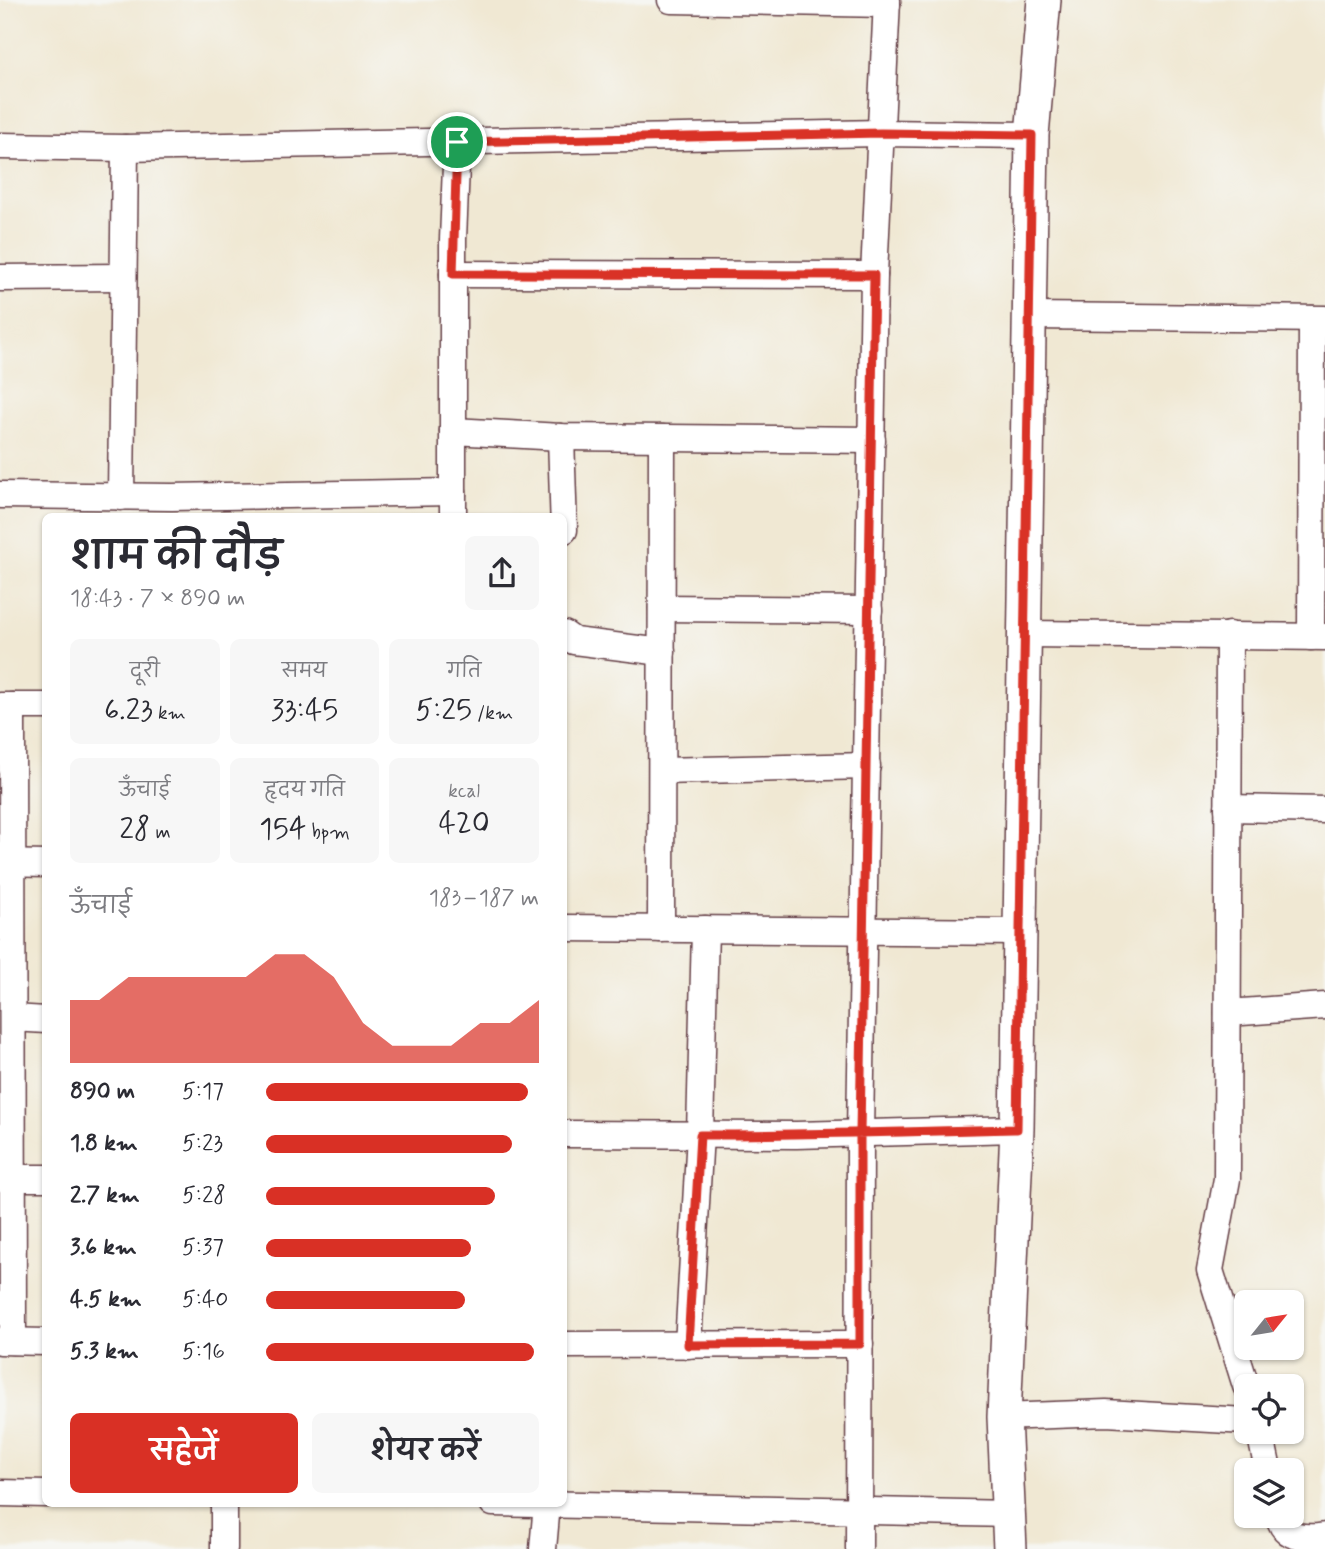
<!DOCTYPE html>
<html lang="hi">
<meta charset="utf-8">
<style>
body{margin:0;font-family:Mynerve,"Playpen Sans Deva",sans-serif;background:#f7f7f7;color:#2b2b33;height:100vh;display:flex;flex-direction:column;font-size:26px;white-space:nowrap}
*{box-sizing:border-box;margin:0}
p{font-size:23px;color:#7c7c81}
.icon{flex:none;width:38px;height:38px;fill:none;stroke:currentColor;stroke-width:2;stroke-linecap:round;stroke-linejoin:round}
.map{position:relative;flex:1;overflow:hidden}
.sheet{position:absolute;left:42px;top:513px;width:525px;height:994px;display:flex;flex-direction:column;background:#fff;border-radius:10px;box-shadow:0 2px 5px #0004}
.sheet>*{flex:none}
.needle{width:46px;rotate:60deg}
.tools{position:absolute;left:1234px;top:1290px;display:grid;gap:14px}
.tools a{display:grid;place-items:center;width:70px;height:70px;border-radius:10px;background:#fff;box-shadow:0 2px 5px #0004;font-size:35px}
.pin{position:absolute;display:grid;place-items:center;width:60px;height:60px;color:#fff;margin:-30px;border:4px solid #fff;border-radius:50%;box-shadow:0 2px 7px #0007}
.round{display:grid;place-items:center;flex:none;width:74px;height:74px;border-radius:10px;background:#f7f7f7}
.headline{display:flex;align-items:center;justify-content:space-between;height:119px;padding:0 28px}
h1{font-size:38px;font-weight:600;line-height:52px}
.metrics{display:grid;grid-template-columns:repeat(3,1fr);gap:10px;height:119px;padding:7px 28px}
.metrics div{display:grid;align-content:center;border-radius:10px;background:#f7f7f7;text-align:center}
.metrics b{font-size:30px;font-weight:600}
.metrics small{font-size:19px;font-weight:400}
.metrics p{font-size:19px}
.chart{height:196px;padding:14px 28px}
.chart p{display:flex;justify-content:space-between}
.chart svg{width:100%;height:126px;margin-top:7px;fill:#d93025;opacity:.7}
.primary-button{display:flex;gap:14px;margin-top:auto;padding:14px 28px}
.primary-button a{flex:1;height:80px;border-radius:10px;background:#d93025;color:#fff;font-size:28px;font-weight:600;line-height:80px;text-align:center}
.primary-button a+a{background:#f7f7f7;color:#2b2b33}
ul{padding:0 28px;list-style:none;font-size:23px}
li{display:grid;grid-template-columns:112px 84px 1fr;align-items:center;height:52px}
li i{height:18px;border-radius:9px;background:#d93025}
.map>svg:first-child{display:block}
</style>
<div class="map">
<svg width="1325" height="1549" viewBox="0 0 1325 1549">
<rect width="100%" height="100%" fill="#f6f6f2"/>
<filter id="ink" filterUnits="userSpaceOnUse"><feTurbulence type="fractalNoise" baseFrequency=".0143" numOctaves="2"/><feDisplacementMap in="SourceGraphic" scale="14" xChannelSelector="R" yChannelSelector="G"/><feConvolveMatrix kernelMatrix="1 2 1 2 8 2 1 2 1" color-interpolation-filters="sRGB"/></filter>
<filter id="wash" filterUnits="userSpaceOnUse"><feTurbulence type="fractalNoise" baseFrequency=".00686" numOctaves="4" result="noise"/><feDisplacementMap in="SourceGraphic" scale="28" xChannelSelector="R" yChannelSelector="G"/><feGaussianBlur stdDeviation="1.57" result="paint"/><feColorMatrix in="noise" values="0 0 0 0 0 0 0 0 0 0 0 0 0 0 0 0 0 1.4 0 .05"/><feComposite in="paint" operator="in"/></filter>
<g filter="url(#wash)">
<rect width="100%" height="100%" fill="#f0e8d3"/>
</g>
<g filter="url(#ink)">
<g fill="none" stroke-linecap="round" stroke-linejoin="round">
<defs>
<g id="minor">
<path d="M671,0L887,4"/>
<path d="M0,146L125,148L881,133L1032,135"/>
<path d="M453,274L874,275"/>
<path d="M0,278L123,277"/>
<path d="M1030,316L1325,319"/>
<path d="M453,431L561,437L872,440"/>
<path d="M561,437L564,530"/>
<path d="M0,495L172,497L453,492"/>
<path d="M121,497L125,148"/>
<path d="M453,516V239L457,142"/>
<path d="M662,608L869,610"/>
<path d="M564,634L574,641L662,652"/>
<path d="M1025,634L1325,637"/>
<path d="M1229,635L1227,1179L1210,1270L1246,1386"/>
<path d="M1311,637L1312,319"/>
<path d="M0,706H46"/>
<path d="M12,706L13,1341"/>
<path d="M662,771L867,766"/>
<path d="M1228,808L1325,810"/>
<path d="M0,863L46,864"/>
<path d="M564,928L1020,932"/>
<path d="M661,929L662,438"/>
<path d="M1228,1013L1325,1006"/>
<path d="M13,1018L46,1020"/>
<path d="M564,1134L796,1135L1017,1129"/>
<path d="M0,1178H46"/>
<path d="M0,1341L46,1342"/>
<path d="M564,1345L860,1344"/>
<path d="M688,1345L700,1134L705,929"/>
<path d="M1004,1417L1106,1413L1246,1421"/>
<path d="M1260,1432L1268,1470"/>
<path d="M0,1493L46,1494"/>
<path d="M493,1503L1010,1514"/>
<path d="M1279,1516C1284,1539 1306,1539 1325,1536"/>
<path d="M224,1549V1503"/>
<path d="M543,1549L547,1504"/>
<path d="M859,1549L860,1134L874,275L887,0"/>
</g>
<path id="tertiary" d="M1010,1549L1004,1417L1017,1129L1032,135L1044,0"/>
</defs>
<use href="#minor" stroke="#633d44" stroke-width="29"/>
<use href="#tertiary" stroke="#633d44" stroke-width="36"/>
<use href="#minor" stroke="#fff" stroke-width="26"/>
<use href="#tertiary" stroke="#fff" stroke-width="33"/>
</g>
</g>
<g fill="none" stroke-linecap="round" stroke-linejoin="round" filter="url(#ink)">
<defs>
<path id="route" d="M457,142L453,274L874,275L860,1134V1344L688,1345L700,1135C806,1135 911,1132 1017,1129L1032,135L881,133L457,142"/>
</defs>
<use href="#route" stroke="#fff" stroke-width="14"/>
<use href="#route" stroke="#d93025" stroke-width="9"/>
</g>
</svg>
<div class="tools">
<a><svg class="needle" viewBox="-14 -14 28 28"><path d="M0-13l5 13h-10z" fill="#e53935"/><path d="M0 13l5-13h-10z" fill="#7c7c81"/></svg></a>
<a><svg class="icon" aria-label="locate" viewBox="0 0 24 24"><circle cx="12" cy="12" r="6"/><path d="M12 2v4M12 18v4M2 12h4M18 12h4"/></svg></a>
<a><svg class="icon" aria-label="layers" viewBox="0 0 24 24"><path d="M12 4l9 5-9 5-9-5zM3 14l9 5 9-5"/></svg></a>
</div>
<div class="pin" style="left:457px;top:142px;background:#1e9e55"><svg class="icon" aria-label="arrive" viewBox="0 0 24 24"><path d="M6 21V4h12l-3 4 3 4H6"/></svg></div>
<section class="sheet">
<div class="headline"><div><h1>शाम की दौड़</h1><p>18:43 · 7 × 890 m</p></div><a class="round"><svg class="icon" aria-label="share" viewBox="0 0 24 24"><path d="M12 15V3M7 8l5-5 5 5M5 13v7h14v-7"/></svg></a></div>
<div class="metrics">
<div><p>दूरी</p><b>6.23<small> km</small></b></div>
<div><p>समय</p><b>33:45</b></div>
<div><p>गति</p><b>5:25<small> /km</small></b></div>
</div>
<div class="metrics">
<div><p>ऊँचाई</p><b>28<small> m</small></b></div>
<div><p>हृदय गति</p><b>154<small> bpm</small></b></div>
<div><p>kcal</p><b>420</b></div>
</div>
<div class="chart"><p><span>ऊँचाई</span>183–187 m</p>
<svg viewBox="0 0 160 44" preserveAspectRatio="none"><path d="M0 44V22L10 22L20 14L30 14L40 14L50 14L60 14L70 6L80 6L90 14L100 30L110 38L120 38L130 38L140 30L150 30L160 22V44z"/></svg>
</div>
<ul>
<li><b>890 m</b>5:17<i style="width:96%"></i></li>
<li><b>1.8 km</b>5:23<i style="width:90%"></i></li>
<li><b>2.7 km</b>5:28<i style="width:84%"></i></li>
<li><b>3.6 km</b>5:37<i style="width:75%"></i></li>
<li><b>4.5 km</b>5:40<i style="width:73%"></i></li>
<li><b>5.3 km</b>5:16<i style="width:98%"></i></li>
</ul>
<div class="primary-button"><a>सहेजें</a><a>शेयर करें</a></div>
</section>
</div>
